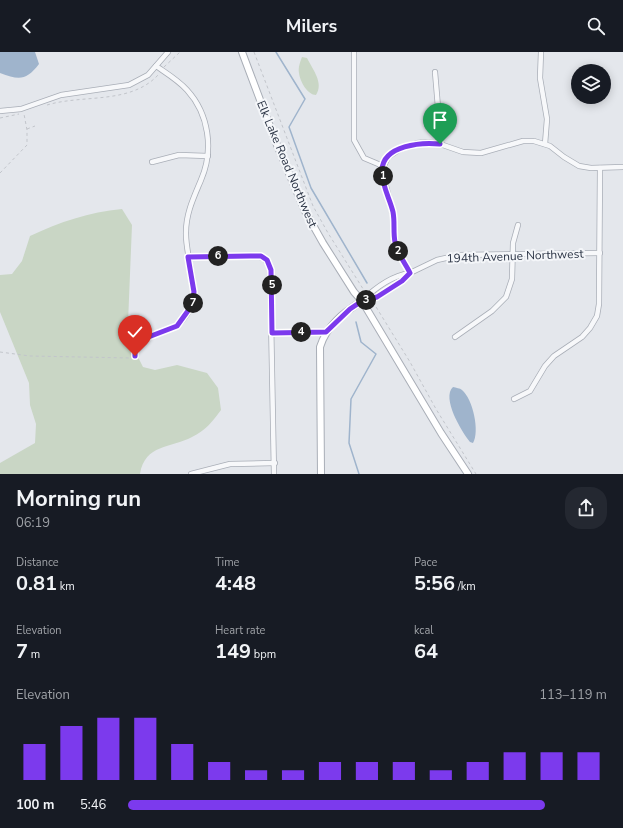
<!DOCTYPE html>
<meta charset="utf-8">
<style>
body{margin:0;font-family:"Nunito Sans",sans-serif;background:#242831;color:#f1f3f6;height:100vh;display:flex;flex-direction:column;font-size:15px;white-space:nowrap}
*{box-sizing:border-box;margin:0}
p{font-size:13px;color:#9ea1a6}
.icon{flex:none;width:22px;height:22px;fill:none;stroke:currentColor;stroke-width:2;stroke-linecap:round;stroke-linejoin:round}
.map{position:relative;height:422px;overflow:hidden}
.panel{display:flex;flex-direction:column;background:#171b24;flex:1}
.panel>*{flex:none}
.controls{position:absolute;left:571px;top:12px;display:grid;gap:8px}
.controls a{display:grid;place-items:center;width:40px;height:40px;border-radius:50%;background:#171b24;box-shadow:0 2px 10px #0003;font-size:20px}
.pin{position:absolute;display:grid;place-items:center;width:34px;height:34px;color:#fff;margin:-41px -17px;border-radius:50% 50% 50% 0;rotate:-45deg;box-shadow:0 0 4px #0007}
.pin .icon{rotate:45deg}
.km{position:absolute;width:20px;height:20px;margin:-10px;border-radius:50%;background:#222;color:#fff;font-size:11px;line-height:20px;text-align:center}
.round{display:grid;place-items:center;flex:none;width:42px;height:42px;border-radius:16px;background:#242831}
.summary{display:flex;align-items:center;justify-content:space-between;height:68px;padding:0 16px}
h1{font-size:22px;font-weight:700;line-height:30px}
.metrics{display:grid;grid-template-columns:repeat(3,1fr);gap:6px;height:68px;padding:4px 16px}
.metrics div{display:grid;align-content:center}
.metrics b{font-size:20px;font-weight:700}
.metrics small{font-size:11px;font-weight:400}
.metrics p{font-size:11px}
.chart{height:112px;padding:8px 16px}
.chart p{display:flex;justify-content:space-between}
.chart svg{width:100%;height:72px;margin-top:4px;stroke:#7c3aed;stroke-width:6}
ul{padding:0 16px;list-style:none;font-size:13px}
li{display:grid;grid-template-columns:64px 48px 1fr;align-items:center;height:30px}
li i{height:10px;border-radius:5px;background:#7c3aed}
header{display:flex;justify-content:space-between;align-items:center;height:52px;padding:0 16px;background:#171b24;font-size:18px;font-weight:700}
.map>svg:first-child{display:block}
</style>
<header><svg class="icon" aria-label="back" viewBox="0 0 24 24"><path d="M15 5l-7 7 7 7"/></svg>Milers<svg class="icon" aria-label="search" viewBox="0 0 24 24"><circle cx="10" cy="10" r="6"/><path d="M15 15l6 6"/></svg></header>
<div class="map">
<svg width="623" height="422" viewBox="0 0 623 422">
<rect width="100%" height="100%" fill="#e4e7ec"/>
<g fill="#c9d6c5">
<path d="M302,5L307,6C313,18 324,31 316,43C308,43 300,30 299,21C298,16 300,10 302,5Z"/>
<path d="M122,157L132,173L128,271L133,295L143,315L155,318L177,313L207,321L218,336L221,358C213,369 205,379 192,385C171,396 145,392 140,422H0V411L35,391L36,372L30,353L29,331L0,260V223L12,222L22,209L30,184C60,170 89,160 122,157Z"/>
</g>
<g fill="#9fb4cc">
<path d="M0,0H35L39,12C26,29 19,28 0,21Z"/>
<path d="M453,335C456,336 460,336 462,338C473,347 480,380 473,391L470,390C462,380 441,346 453,335Z"/>
</g>
<g fill="none" stroke-linecap="round" stroke-linejoin="round">
<g stroke="#9fb4cc" stroke-width="1.5">
<path d="M276,0L305,47L289,75L311,136L367,231"/>
<path d="M356,270L361,290L376,302L351,347L349,391L359,422"/>
</g>
<defs>
<g id="street">
<path d="M354,0V88L364,106L383,114"/>
<path d="M541,0L540,26L547,67L545,92"/>
<path d="M156,14C166,21 178,28 187,38C209,62 214,98 201,128C194,145 186,161 186,180C185,201 198,234 192,252C190,260 183,268 177,274"/>
<path d="M435,20L439,67L438,92"/>
<path d="M0,59L21,57L61,43L129,33L148,23L168,0"/>
<path d="M152,110L179,103L208,104"/>
<path d="M600,201L459,203L437,208L410,221L396,194L393,162L382,118L388,105L400,97L417,91L428,90L440,92L463,100L481,101L523,89H534L550,94L564,105L579,114L591,116L623,115"/>
<path d="M188,205L256,204L264,206L270,214L274,422"/>
<path d="M410,221C397,235 380,244 362,249C375,236 391,224 410,221Z"/>
<path d="M272,281L326,280"/>
<path d="M455,285L492,259L506,245L512,227L513,191L518,173"/>
<path d="M514,347L530,339L545,314L554,304L582,285L590,276L597,264L599,252L600,116"/>
<path d="M191,422L230,412L275,411"/>
</g>
<g id="secondary">
<path d="M242,0L277,93L305,159L323,191L354,240L362,249L441,381L468,422"/>
<path d="M321,422L320,295C327,273 343,261 362,249"/>
</g>
</defs>
<use href="#street" stroke="#a9aeb7" stroke-width="6"/>
<use href="#secondary" stroke="#a9aeb7" stroke-width="8"/>
<g stroke="#c2c5cb" stroke-width="1" stroke-dasharray="3 3" stroke-linecap="butt">
<path d="M254,0L313,154L328,181L365,240"/>
<path d="M164,15L180,0"/>
<path d="M47,53C84,42 131,53 159,22"/>
<path d="M0,66L19,62"/>
<path d="M27,77L35,74"/>
<path d="M0,121L27,93V78L24,62"/>
<path d="M373,250L410,310L436,357L476,422"/>
<path d="M0,300L30,304L131,306L135,304V293L138,289L173,275"/>
</g>
<use href="#street" stroke="#f7f8fa" stroke-width="4.5"/>
<use href="#secondary" stroke="#fff" stroke-width="6"/>
</g>
<g fill="none" stroke-linecap="round" stroke-linejoin="round">
<defs>
<path id="route" d="M135,304V293L138,289L177,274L190,256L194,240L188,205L250,204H261L267,208L271,218L272,281L326,280L350,257L362,249L377,245L402,229L410,221C405,211 397,201 395,190C393,180 395,170 393,160C390,147 381,132 382,118C383,93 422,90 440,92"/>
</defs>
<use href="#route" stroke="#fff" stroke-width="8"/>
<use href="#route" stroke="#7c3aed" stroke-width="5"/>
</g>
<g text-anchor="middle" stroke-width="4" stroke-linejoin="round" paint-order="stroke">
<g font-size="12" fill="#2b3445" stroke="#f4f6f9">
<text transform="translate(287 112) rotate(67)" y="4">Elk Lake Road Northwest</text>
<text transform="translate(515 204) rotate(-2)" y="4">194th Avenue Northwest</text>
</g>
</g>
</svg>
<div class="controls">
<a><svg class="icon" aria-label="layers" viewBox="0 0 24 24"><path d="M12 4l9 5-9 5-9-5zM3 14l9 5 9-5"/></svg></a>
</div>
<div class="pin" style="left:440px;top:92px;background:#1e9e55"><svg class="icon" aria-label="arrive" viewBox="0 0 24 24"><path d="M6 21V4h12l-3 4 3 4H6"/></svg></div>
<div class="pin" style="left:135px;top:304px;background:#d93025"><svg class="icon" aria-label="check" viewBox="0 0 24 24"><path d="M5 12l5 5 9-10"/></svg></div>
<b class="km" style="left:383px;top:124px">1</b>
<b class="km" style="left:398px;top:199px">2</b>
<b class="km" style="left:366px;top:248px">3</b>
<b class="km" style="left:301px;top:280px">4</b>
<b class="km" style="left:272px;top:233px">5</b>
<b class="km" style="left:218px;top:204px">6</b>
<b class="km" style="left:193px;top:251px">7</b>
</div>
<section class="panel">
<div class="summary"><div><h1>Morning run</h1><p>06:19</p></div><a class="round"><svg class="icon" aria-label="share" viewBox="0 0 24 24"><path d="M12 15V3M7 8l5-5 5 5M5 13v7h14v-7"/></svg></a></div>
<div class="metrics">
<div><p>Distance</p><b>0.81<small> km</small></b></div>
<div><p>Time</p><b>4:48</b></div>
<div><p>Pace</p><b>5:56<small> /km</small></b></div>
</div>
<div class="metrics">
<div><p>Elevation</p><b>7<small> m</small></b></div>
<div><p>Heart rate</p><b>149<small> bpm</small></b></div>
<div><p>kcal</p><b>64</b></div>
</div>
<div class="chart"><p><span>Elevation</span>113–119 m</p>
<svg viewBox="0 0 160 44" preserveAspectRatio="none"><path d="M5 44V22M15 44V11M25 44V6M35 44V6M45 44V22M55 44V33M65 44V38M75 44V38M85 44V33M95 44V33M105 44V33M115 44V38M125 44V33M135 44V27M145 44V27M155 44V27"/></svg>
</div>
<ul>
<li><b>100 m</b>5:46<i style="width:87%"></i></li>
</ul>
</section>
